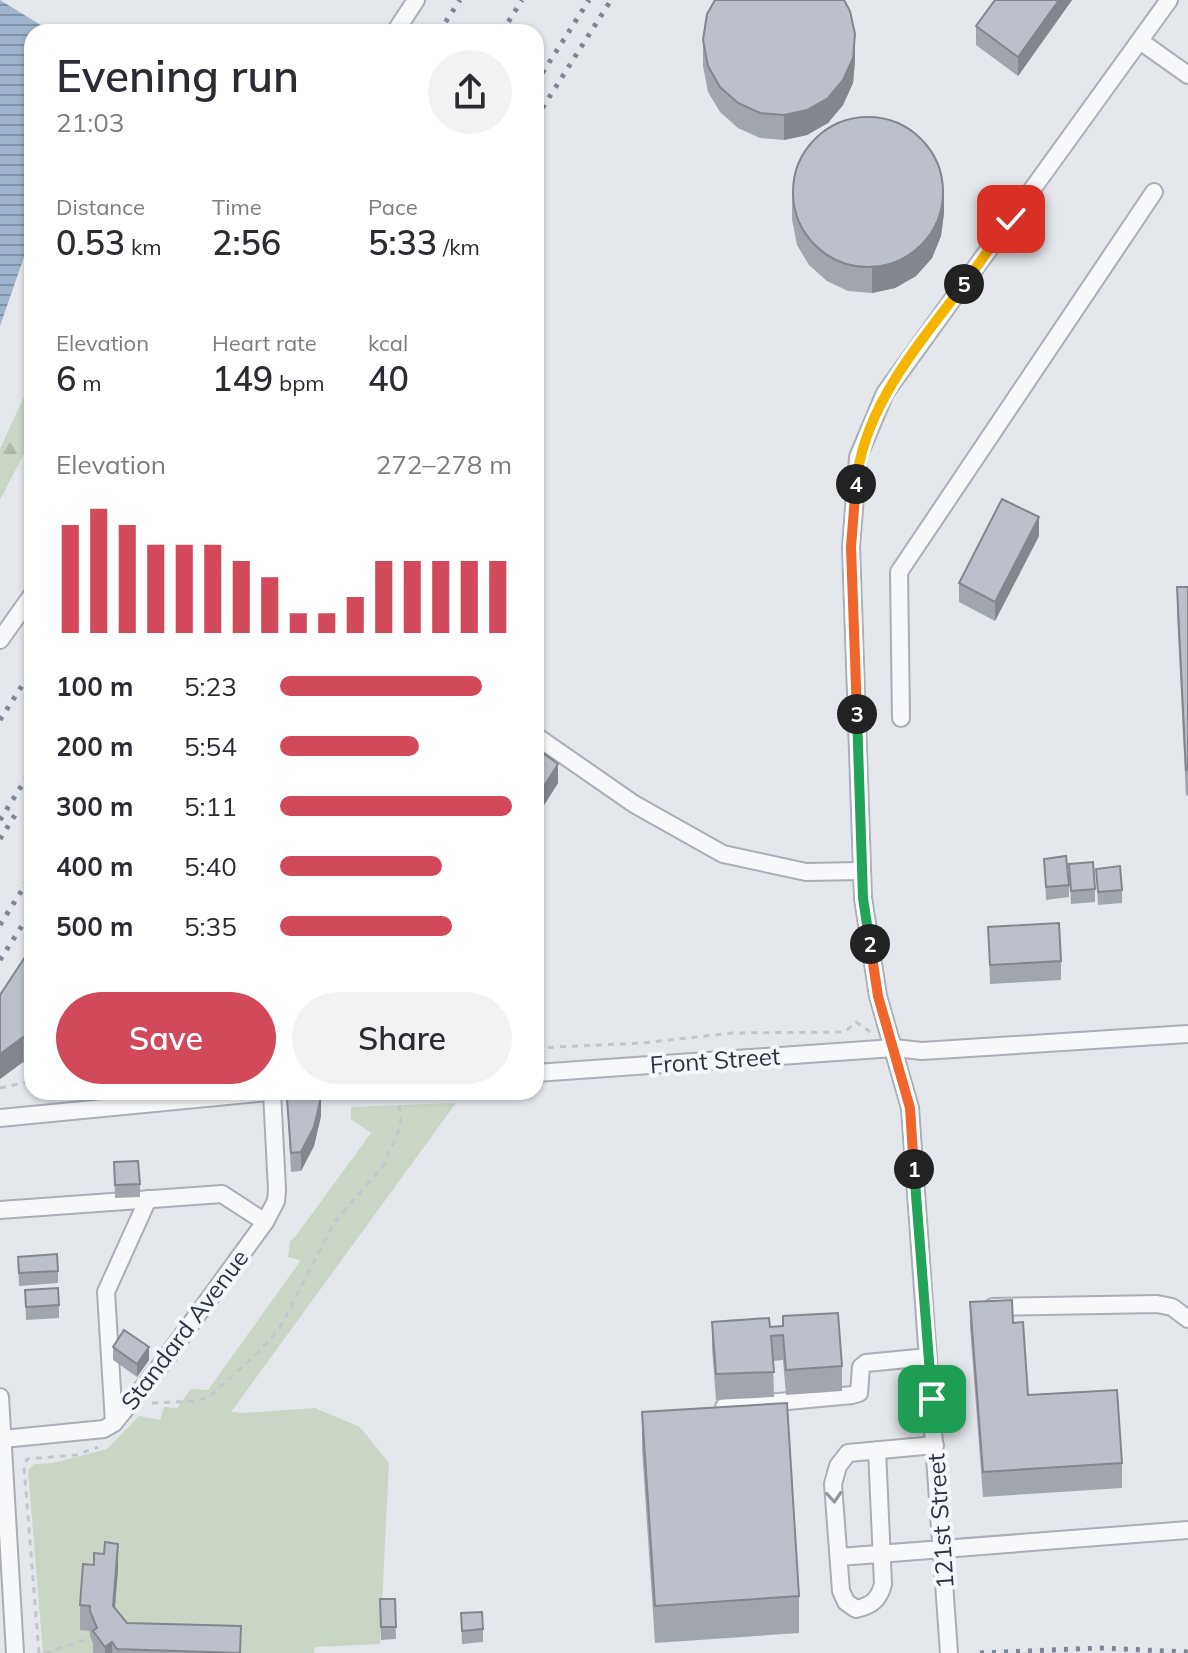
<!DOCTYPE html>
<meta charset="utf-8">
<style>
body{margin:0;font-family:Mulish,sans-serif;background:#f2f2f3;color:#2b2b33;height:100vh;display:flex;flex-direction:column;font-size:30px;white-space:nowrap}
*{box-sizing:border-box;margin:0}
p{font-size:26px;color:#7c7c81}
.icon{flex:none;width:44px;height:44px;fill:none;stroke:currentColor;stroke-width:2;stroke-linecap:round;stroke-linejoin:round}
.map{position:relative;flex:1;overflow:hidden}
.drawer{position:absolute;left:24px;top:24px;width:520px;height:1076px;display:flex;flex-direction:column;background:#fff;border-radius:24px;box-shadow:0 2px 6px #0004}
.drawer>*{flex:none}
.pin{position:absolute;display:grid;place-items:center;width:68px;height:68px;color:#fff;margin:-34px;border-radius:16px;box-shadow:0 4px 12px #0006}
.km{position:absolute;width:40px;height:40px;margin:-20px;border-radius:50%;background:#222;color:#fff;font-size:22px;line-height:40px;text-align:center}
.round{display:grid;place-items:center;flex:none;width:84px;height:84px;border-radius:42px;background:#f2f2f3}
.summary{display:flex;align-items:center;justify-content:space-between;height:136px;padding:0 32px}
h1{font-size:44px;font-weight:600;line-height:60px}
.metrics{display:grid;grid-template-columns:repeat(3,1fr);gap:12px;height:136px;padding:8px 32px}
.metrics div{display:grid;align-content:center}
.metrics b{font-size:34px;font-weight:600}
.metrics small{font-size:22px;font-weight:400}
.metrics p{font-size:22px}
.chart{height:224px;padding:16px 32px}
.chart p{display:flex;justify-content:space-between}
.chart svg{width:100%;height:144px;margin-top:8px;stroke:#d1495b;stroke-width:6}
.cta{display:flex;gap:16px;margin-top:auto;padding:16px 32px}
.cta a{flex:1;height:92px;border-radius:48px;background:#d1495b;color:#fff;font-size:32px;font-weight:600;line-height:92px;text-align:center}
.cta a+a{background:#f2f2f3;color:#2b2b33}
ul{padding:0 32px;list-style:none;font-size:26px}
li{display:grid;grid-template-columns:128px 96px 1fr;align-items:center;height:60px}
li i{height:20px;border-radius:10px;background:#d1495b}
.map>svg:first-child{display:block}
</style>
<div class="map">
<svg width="1188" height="1653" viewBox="0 0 1188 1653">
<defs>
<pattern id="forest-firs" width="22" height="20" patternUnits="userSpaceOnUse" patternTransform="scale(2)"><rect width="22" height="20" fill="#c9d6c5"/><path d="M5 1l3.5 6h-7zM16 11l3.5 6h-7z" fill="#adb8ab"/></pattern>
<pattern id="water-rules" width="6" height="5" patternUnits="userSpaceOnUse" patternTransform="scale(2)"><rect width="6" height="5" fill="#9fb4cc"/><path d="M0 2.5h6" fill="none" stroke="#8293a7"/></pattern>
</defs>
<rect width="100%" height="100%" fill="#e4e7ec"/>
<path fill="#c9d6c5" d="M456,1103L231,1412L242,1413L315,1408L360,1427L389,1463L380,1644L315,1647L314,1653H43L28,1470L34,1464L53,1463L107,1449L139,1416L160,1420L164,1407L177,1408L191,1389L208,1390L301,1260L288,1257L290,1241L295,1237L371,1133L351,1119V1107Z"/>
<path fill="url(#forest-firs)" d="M32,379V438L0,500V449Z"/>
<path fill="url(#water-rules)" d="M0,0L52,32H32V234L0,326Z"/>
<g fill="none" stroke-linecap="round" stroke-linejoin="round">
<defs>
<g id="minor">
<path d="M395,32L416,0"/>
<path d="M1140,41L1188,75"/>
<path d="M0,640L32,595"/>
<path d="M901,718L899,572L1154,192"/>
<path d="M536,736L634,804L723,854L806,872L862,871"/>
<path d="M536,1073L894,1048L922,1051L1188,1034"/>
<path d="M0,1118L268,1092"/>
<path d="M0,1210L222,1194L265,1222"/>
<path d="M993,1307L1157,1304L1172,1307L1188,1319"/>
<path d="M0,1397L15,1653"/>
<path d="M724,1407L852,1395L859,1393L861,1367L866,1363L928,1357"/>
<path d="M114,1423L106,1292L148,1199"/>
<path d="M3,1439L104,1429L114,1423L158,1369L265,1222L276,1201L277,1190L272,1092"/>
<path d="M877,1450L883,1584C879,1600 871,1606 856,1609L846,1602L841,1591L833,1484L838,1466L848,1453L935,1445"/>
<path d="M839,1557L1188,1530"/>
<path d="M949,1653L910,1108L878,996L863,898L851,547L858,457L885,393L1169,0"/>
</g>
</defs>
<use href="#minor" stroke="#a9aeb7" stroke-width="20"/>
<g stroke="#c2c5cb" stroke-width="3" stroke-dasharray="6 6" stroke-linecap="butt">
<path d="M536,1048L642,1043L733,1033L845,1032L856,1022L872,1033"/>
<path d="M0,1088L32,1081"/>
<path d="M152,1403L197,1401L211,1395L260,1351L281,1326L334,1223L383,1166L401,1126L398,1092"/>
<path d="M39,1653L24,1467L27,1459L76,1455L98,1447"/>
<path d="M45,1653L91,1638"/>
</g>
<use href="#minor" stroke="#f7f8fa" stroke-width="16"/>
<g stroke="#7d8696" stroke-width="5" stroke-dasharray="4 8" stroke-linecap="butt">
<path d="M439,32L460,0"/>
<path d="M502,32L522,0"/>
<path d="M536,83L589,0"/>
<path d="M536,118L611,0"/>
<path d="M0,720L32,670"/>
<path d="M0,820L32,769"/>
<path d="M0,839L17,812"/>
<path d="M0,925L32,874"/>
<path d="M0,960L32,910"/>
<path d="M980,1653L1101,1648L1188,1652"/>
</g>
</g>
<g fill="#a1a5ae">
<path d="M995,0H1072L1018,76L976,45V26Z"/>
<path d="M703,40L855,59L853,83L843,105L828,123L807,135L784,140L760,138L738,128L720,112L708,92L703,66Z"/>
<path d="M792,193L944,213L941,236L932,258L916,276L895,288L872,293L848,291L827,281L809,265L797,245L792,219Z"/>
<path d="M1039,536L995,621L959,602V583Z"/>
<path d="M1177,587H1188V795L1186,796L1177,612Z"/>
<path d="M536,748L558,783L539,813L536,811Z"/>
<path d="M1044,859L1069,885V897L1046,900Z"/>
<path d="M1069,864L1095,889V902L1071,904Z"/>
<path d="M1096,869L1122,890V903L1098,905Z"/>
<path d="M988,927L1061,961V980L990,984Z"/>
<path d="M32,954L31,1073L23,1062L0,1079V995Z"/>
<path d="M287,1099L321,1116L314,1146L301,1171L291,1172Z"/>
<path d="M114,1162L140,1184V1197L115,1198Z"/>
<path d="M18,1257L58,1271V1283L19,1286Z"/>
<path d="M25,1290L59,1305V1318L26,1320Z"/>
<path d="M970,1302L1013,1323L1028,1395L1122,1463V1488L983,1497L970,1327Z"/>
<path d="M783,1316L842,1366V1391L786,1395L783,1360L773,1361L774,1397L716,1400L712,1348V1322L770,1327L783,1326Z"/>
<path d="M113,1347L149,1360L137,1377L113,1360Z"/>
<path d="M642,1412L799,1596V1633L655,1643L642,1449Z"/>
<path d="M104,1554L118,1569L115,1608L127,1623L241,1653H93V1643L90,1636V1631L80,1630V1605L94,1565Z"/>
<path d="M380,1599H395L396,1639L381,1640Z"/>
<path d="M461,1613L483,1629V1642L462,1644Z"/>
</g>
<g fill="#83868d">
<path d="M1059,0H1072L1018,76V57Z"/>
<path d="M855,34V59L853,83L843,105L828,123L807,135L784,140V115Z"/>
<path d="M944,187V213L941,236L932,258L916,276L895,288L872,293V268Z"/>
<path d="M1039,517V536L995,621V602Z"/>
<path d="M558,764V783L539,813V794Z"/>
<path d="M23,1037V1062L0,1079V1054Z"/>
<path d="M321,1097V1116L314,1146L301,1171V1152Z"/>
<path d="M149,1347V1360L137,1377V1364Z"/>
<path d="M118,1544V1569L113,1631V1606Z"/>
<path d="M112,1642V1653H105V1647Z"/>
</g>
<g fill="#bbc0ca" stroke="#83868d" stroke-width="2">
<path d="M715,0H844L850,11L855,34L853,58L843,80L828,98L807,110L784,115L760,113L738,103L720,87L708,66L703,40L707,14Z"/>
<path d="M995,0H1059L1018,57L976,26Z"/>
<circle cx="868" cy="192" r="75"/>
<path d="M1002,499L1039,517L995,602L959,583Z"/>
<path d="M1177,587H1188V770H1186Z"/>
<path d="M536,748L558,764L539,794L536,792Z"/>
<path d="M1066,856L1069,885L1046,887L1044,859Z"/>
<path d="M1093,862L1095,889L1071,891L1069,864Z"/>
<path d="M1120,866L1122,890L1098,892L1096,869Z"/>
<path d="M1059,923L1061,961L990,965L988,927Z"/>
<path d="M29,951L32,954V1048L23,1037L0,1054V995Z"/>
<path d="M321,1097L314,1127L301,1152L291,1153L287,1099Z"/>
<path d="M138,1161L140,1184L115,1185L114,1162Z"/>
<path d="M57,1254L58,1271L19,1273L18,1257Z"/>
<path d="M58,1288L59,1305L26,1307L25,1290Z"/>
<path d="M1012,1300L1013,1323L1023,1322L1028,1395L1117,1390L1122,1463L983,1472L970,1302Z"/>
<path d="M838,1313L842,1366L786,1370L783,1335L771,1336L774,1372L716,1374L712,1322L769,1318L770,1327L783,1326V1316Z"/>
<path d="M124,1330L149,1347L137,1364L113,1347Z"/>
<path d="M787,1403L799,1596L655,1606L642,1412Z"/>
<path d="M105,1542L118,1544L113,1606L127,1623L241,1626L240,1653L117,1649L112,1642L105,1647L93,1631L97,1628L90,1611V1606L80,1605L83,1564L94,1565V1553L104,1554Z"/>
<path d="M380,1599H395L396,1627H381Z"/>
<path d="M482,1612L483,1629L462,1631L461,1613Z"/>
</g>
<defs><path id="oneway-chevron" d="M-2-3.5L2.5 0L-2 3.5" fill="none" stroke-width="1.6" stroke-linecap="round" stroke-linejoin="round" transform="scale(2)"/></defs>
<use stroke="#9196a0" href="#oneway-chevron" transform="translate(834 1497) rotate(86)"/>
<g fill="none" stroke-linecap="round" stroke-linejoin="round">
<defs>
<path id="split-1" d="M914,1169L932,1399"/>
<path id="split-2" d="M870,944L878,996L910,1108L914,1169"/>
<path id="split-3" d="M857,714L863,898L870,944"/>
<path id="split-4" d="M856,484L851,547L857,714"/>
<path id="split-5" d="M856,484C864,405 919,345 964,284"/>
<path id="split-6" d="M964,284L1011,219"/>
</defs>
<use href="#split-1" stroke="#fff" stroke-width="16"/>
<use href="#split-2" stroke="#fff" stroke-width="16"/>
<use href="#split-3" stroke="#fff" stroke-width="16"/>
<use href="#split-4" stroke="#fff" stroke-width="16"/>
<use href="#split-5" stroke="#fff" stroke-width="16"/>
<use href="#split-6" stroke="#fff" stroke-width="16"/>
<use href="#split-1" stroke="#22a559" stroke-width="10"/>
<use href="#split-2" stroke="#f0652b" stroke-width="10"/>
<use href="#split-3" stroke="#22a559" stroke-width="10"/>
<use href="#split-4" stroke="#f0652b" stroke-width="10"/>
<use href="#split-5" stroke="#f5b400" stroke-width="10"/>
<use href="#split-6" stroke="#f5b400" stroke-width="10"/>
</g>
<g text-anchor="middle" stroke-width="8" stroke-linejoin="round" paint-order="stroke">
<g font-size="24" fill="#2b3445" stroke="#f4f6f9">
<text transform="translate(715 1061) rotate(-4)" y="8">Front Street</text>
<text transform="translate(185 1330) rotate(-53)" y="8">Standard Avenue</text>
<text transform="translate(941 1521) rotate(-94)" y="8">121st Street</text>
</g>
</g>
</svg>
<div class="pin" style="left:932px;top:1399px;background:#1e9e55"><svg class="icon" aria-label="arrive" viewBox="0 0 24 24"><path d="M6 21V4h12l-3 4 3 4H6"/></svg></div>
<div class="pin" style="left:1011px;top:219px;background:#d93025"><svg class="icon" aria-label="check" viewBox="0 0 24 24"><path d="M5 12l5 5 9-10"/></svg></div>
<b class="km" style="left:914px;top:1169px">1</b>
<b class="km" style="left:870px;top:944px">2</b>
<b class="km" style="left:857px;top:714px">3</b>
<b class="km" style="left:856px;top:484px">4</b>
<b class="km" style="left:964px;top:284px">5</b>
<section class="drawer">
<div class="summary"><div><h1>Evening run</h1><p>21:03</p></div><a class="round"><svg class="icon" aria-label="share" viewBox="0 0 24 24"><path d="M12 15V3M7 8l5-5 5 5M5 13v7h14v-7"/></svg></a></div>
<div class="metrics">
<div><p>Distance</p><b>0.53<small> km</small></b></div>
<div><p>Time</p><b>2:56</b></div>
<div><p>Pace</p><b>5:33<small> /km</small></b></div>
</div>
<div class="metrics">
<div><p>Elevation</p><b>6<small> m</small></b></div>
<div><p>Heart rate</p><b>149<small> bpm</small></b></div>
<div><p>kcal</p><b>40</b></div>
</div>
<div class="chart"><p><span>Elevation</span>272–278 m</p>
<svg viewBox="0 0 160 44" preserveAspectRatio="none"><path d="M5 44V11M15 44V6M25 44V11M35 44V17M45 44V17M55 44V17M65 44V22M75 44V27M85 44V38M95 44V38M105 44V33M115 44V22M125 44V22M135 44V22M145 44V22M155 44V22"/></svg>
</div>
<ul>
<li><b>100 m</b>5:23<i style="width:87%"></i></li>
<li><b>200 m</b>5:54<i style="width:60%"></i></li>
<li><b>300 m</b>5:11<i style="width:100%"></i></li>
<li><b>400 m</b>5:40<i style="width:70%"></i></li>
<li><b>500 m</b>5:35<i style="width:74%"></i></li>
</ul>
<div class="cta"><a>Save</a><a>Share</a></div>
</section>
</div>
